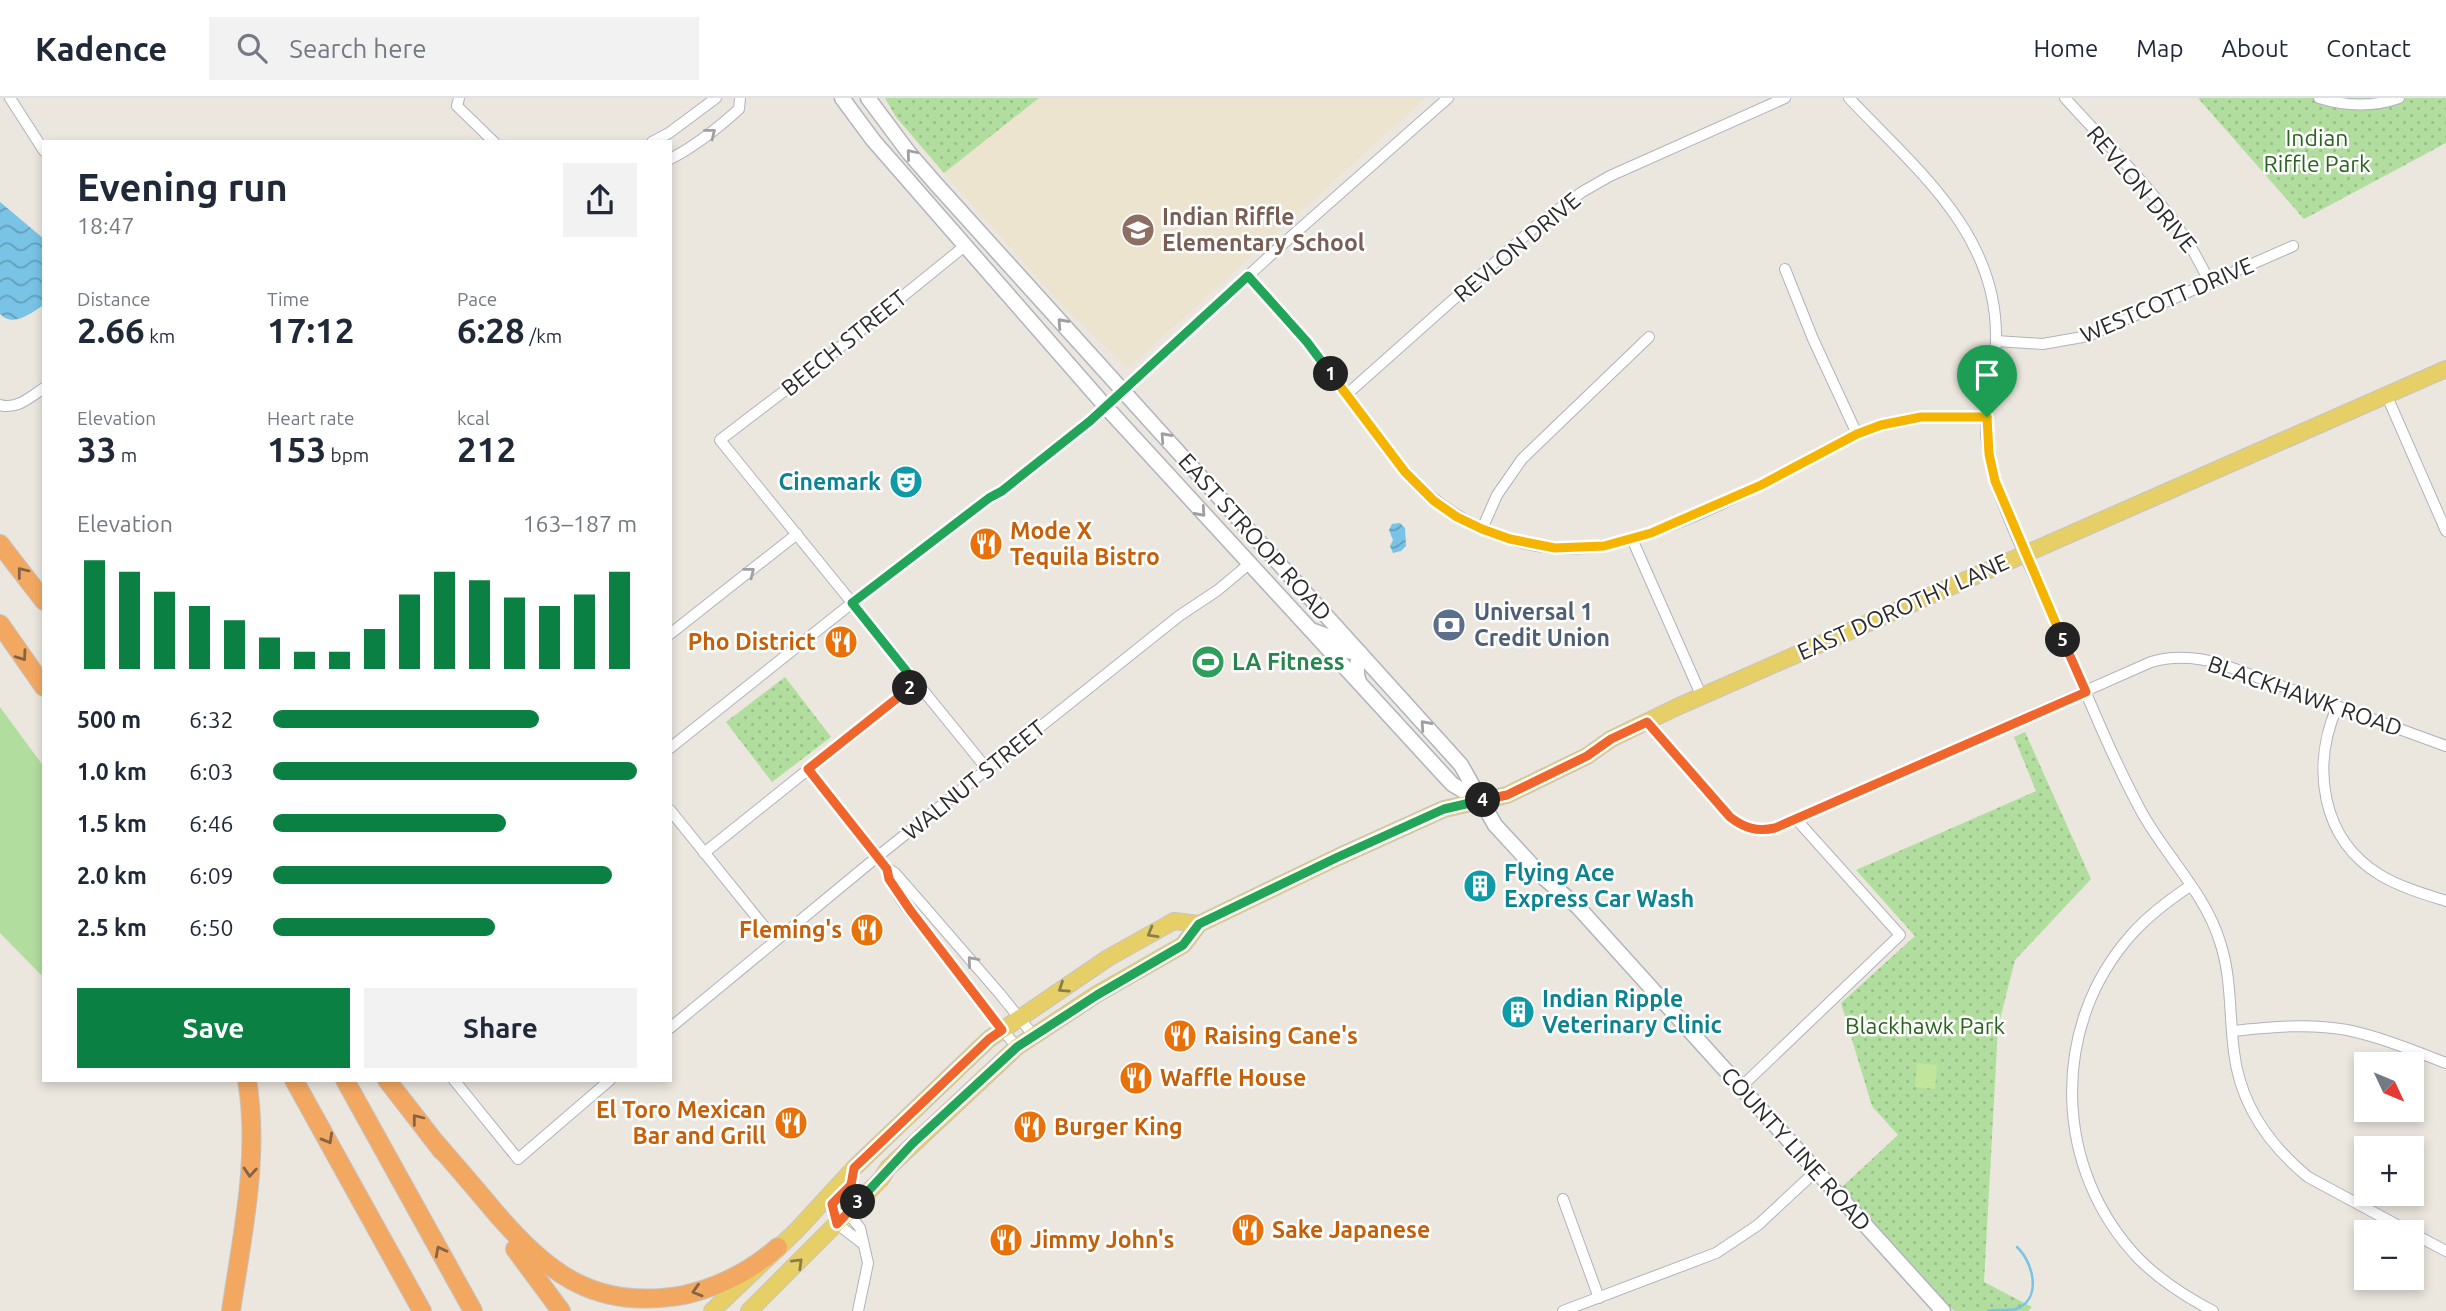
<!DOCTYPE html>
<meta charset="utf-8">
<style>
body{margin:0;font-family:Ubuntu,sans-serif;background:#f2f2f3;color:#1f2937;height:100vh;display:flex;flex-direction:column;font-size:26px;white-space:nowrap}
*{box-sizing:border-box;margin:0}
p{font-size:23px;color:#747a83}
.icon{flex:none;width:38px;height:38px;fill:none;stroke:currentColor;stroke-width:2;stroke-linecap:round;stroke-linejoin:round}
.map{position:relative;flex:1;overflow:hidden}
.side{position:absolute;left:42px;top:42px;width:630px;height:942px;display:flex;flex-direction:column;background:#fff;border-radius:0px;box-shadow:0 4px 10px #0003}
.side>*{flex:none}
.needle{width:46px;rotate:134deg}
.buttons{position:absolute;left:2354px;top:954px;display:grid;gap:14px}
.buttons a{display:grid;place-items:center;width:70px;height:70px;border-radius:0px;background:#fff;box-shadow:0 4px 10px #0003;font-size:35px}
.pin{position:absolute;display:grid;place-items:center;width:60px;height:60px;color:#fff;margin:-72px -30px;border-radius:50% 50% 50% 0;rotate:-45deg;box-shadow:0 0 7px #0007}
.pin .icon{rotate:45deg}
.km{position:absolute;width:35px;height:35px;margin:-18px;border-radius:50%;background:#222;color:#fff;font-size:19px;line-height:35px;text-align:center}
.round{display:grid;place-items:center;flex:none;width:74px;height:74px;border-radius:0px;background:#f2f2f3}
.overview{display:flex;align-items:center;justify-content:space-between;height:119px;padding:0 35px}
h1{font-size:38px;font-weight:700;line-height:52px}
.stats{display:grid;grid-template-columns:repeat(3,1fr);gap:10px;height:119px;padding:7px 35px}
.stats div{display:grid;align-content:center}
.stats b{font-size:35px;font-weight:700}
.stats small{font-size:19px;font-weight:400}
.stats p{font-size:19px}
.chart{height:196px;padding:14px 35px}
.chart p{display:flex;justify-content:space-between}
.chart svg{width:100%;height:126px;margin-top:7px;stroke:#0b8043;stroke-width:6}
.primary-button{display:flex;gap:14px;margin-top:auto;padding:14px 35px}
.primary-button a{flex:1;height:80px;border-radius:0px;background:#0b8043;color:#fff;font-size:28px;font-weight:700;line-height:80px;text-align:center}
.primary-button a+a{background:#f2f2f3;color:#1f2937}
ul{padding:0 35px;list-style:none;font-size:23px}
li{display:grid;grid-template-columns:112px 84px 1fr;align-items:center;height:52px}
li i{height:18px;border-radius:9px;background:#0b8043}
header{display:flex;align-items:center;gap:42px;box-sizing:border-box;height:98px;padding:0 35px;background:#fff;border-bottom:2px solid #e0e1e3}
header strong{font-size:33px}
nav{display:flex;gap:38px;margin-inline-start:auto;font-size:24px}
.search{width:490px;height:63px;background:#f2f2f3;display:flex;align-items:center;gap:18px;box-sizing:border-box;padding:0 24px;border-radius:0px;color:#747a83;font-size:26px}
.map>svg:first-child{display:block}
</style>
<header>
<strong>Kadence</strong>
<div class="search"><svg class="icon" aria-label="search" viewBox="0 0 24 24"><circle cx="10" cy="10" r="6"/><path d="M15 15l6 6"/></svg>Search here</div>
<nav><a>Home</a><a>Map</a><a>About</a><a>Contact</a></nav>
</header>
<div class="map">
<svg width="2446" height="1213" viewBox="0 0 2446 1213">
<defs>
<pattern id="park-dots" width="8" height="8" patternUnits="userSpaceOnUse" patternTransform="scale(1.75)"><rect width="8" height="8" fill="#b1de9e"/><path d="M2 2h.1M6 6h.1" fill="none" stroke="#98bf88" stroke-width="1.8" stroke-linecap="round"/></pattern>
<pattern id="water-waves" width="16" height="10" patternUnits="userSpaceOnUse" patternTransform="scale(1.75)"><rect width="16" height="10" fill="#78c3e6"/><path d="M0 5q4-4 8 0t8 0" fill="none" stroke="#639fbb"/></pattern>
</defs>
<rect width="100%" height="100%" fill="#ebe6de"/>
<path fill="#ece4ce" d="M1039,0H1425L1128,270L1064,209L944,75Z"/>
<path fill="#b1de9e" d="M0,609L44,669V875L41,877L0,835Z"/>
<g fill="url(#park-dots)">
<path d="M885,0H1039L944,75L896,19Z"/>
<path d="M2198,0H2446V45L2304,121Z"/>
<path d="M785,579L831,639L772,684L726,624Z"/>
<path d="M2025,634L2091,781L2015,862L1998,929L1984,1184L2032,1209L2028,1213H1954L1842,1089L1898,1037L1872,1008L1841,905L1915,838L1856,772L2036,693L2014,639Z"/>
</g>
<path fill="#c1e59b" d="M1917,965L1937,967L1935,991L1915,989Z"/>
<g fill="url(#water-waves)">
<path d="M0,104L44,141V207C30,215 14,230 0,216Z"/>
<path d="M1400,425L1405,430L1406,448L1401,453L1393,455L1390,448L1393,442L1389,432L1392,426Z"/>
</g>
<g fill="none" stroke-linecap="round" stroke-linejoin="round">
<path stroke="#78c3e6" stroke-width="2.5" d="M1988,1213C1997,1211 2007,1213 2016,1211C2043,1201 2033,1164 2017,1149"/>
<defs>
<g id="street">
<path d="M10,0L44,53"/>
<path d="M459,0L457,8L494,44"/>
<path d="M1849,0C1915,70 1997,135 1996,239C1996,271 1985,303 1986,335C1987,351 1991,367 1995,383C2013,436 2039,487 2062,539C2087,597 2111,657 2141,713C2165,757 2205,795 2220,844C2232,880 2229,917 2234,954C2240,1005 2269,1047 2308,1079L2410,1134"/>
<path d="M2065,0C2117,58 2179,114 2210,186"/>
<path d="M2319,0C2345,8 2373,9 2399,0"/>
<path d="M652,44L669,35L716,0"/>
<path d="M670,61C696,48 718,30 739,11L740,0"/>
<path d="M966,147L813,271L720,342L987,671"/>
<path d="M1785,171L1813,241L1857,336"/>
<path d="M1248,178L1307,244L1405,374C1456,428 1529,462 1605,447C1658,437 1715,410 1763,386C1802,366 1840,340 1882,327C1916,317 1951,318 1987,319"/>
<path d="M1996,243L2043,246L2088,238L2293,148"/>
<path d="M2386,296L2446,433"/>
<path d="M1346,297L1537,127L1582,94L1610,78L1785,0"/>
<path d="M0,307C17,312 30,299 44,290"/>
<path d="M1482,431L1497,397L1522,361L1649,239"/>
<path d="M1632,441L1702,599"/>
<path d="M670,536L797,436"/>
<path d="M2337,609C2311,669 2321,741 2380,777C2400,789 2424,796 2446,803"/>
<path d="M1647,624L1730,719C1744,730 1757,734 1775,730L2151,564C2175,557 2197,559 2221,566L2446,648"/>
<path d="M670,650L852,505L989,400L1002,393L1090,323L1285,144L1448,0"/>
<path d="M808,671L887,770L895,775L923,807L1000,896L1033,937"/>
<path d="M670,712L775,842"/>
<path d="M704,755L916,585"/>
<path d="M887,770C893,799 919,824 937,847C963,881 988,916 1017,949"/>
<path d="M2190,788C2169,802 2149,817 2132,836C2049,928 2053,1072 2139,1161C2161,1183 2186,1199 2213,1213"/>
<path d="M670,930L877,759L1179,518L1218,492L1249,466"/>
<path d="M2232,933C2270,929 2309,925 2347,932C2381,939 2414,953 2446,965"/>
<path d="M454,982L518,1061L610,982"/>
<path d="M1741,989L1900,837L1796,721"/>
<path d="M1563,1101L1599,1200"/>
<path d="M848,1115L860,1130L868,1165L858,1213"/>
<path d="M837,1126L862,1145"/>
<path d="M2412,1135L2446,1153"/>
<path d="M1563,1213L1716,1155L1758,1127L1816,1073"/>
</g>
<g id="secondary">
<path d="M842,0L873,42L1106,309L1452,686L1479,702"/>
<path d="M868,0L909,55L936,86L1461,667L1495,727L1543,779L1578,809L1943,1213"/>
<path d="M1314,533L1335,541L1346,553L1360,555C1357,566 1355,573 1359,584"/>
</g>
<g id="primary">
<path d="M712,1213L797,1132L854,1070L989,941L1108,860L1174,823L1199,826"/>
<path d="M749,1213L881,1081L888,1070L1017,949L1097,896L1183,847L1199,826L1338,759L1444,711L1507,697L1587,658L1611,641L1677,609L2446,271"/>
</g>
<g id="highway">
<path d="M0,446L44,503"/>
<path d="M0,526L44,589"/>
<path d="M294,982L422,1213"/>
<path d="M345,982L473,1213"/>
<path d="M387,982L442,1053"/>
<path d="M436,1045C456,1068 476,1091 495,1114C549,1176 595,1213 684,1197C718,1189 751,1173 778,1149"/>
<path d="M515,1151L561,1213"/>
<path d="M231,1213C242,1137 260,1059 247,982"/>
</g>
</defs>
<use href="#street" stroke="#b1b3bd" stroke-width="12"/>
<use href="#secondary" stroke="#b1b3bd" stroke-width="17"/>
<use href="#primary" stroke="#c4c4c4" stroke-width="18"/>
<use href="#highway" stroke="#c4c4c4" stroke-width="20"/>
<use href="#street" stroke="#fff" stroke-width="10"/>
<use href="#secondary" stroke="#fff" stroke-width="14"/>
<use href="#primary" stroke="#e7cf68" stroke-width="16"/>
<use href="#highway" stroke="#f3a862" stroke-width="18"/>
</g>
<defs><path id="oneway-chevron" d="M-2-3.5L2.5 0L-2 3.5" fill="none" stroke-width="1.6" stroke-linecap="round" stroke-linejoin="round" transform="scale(1.75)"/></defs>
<g stroke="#a0a0a0">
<use href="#oneway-chevron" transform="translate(711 35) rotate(-38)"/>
<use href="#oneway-chevron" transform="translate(911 56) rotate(-130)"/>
<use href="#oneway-chevron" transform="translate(1062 225) rotate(-132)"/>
<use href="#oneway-chevron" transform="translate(1165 339) rotate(-132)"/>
<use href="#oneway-chevron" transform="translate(1201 414) rotate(48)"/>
<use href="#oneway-chevron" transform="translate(750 474) rotate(-38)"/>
<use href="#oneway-chevron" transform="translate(1425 627) rotate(-132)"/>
<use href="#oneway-chevron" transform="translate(972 863) rotate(-131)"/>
</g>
<g stroke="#856344">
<use href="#oneway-chevron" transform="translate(22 474) rotate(-128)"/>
<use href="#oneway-chevron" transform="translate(22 558) rotate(55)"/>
<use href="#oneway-chevron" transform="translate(417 1021) rotate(-128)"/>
<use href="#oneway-chevron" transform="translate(328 1041) rotate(61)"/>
<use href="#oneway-chevron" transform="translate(250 1074) rotate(94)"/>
<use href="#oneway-chevron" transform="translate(440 1153) rotate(-118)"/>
<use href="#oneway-chevron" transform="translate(697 1193) rotate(163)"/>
</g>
<g stroke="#897d4a">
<use href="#oneway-chevron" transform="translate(1152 835) rotate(150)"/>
<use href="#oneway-chevron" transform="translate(1063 890) rotate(146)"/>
<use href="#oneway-chevron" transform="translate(798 1165) rotate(-44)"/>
</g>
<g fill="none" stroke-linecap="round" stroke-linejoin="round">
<defs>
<path id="split-1" d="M1331,276L1405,374L1434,403L1457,419L1482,431L1510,441L1555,450L1604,448L1651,435L1761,387L1857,336L1881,327L1921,319H1987"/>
<path id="split-2" d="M910,590L916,585L852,505L989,400L1002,393L1090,323L1248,178L1307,244L1331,276"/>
<path id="split-3" d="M858,1104L837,1126L832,1106L851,1087L854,1070L989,941L1002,932L910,812L889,781L887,771L808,671L910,590"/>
<path id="split-4" d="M858,1104L913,1045L1017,949L1097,897L1183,847L1199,826L1338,759L1444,711L1483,702"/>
<path id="split-5" d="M1483,702L1507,697L1587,658L1611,641L1647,624L1730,719C1744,730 1757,734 1775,730L2086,594L2063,542"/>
<path id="split-6" d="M1987,319L1989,356L1995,383L2063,542"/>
</defs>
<use href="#split-1" stroke="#fff" stroke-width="14"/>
<use href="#split-2" stroke="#fff" stroke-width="14"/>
<use href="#split-3" stroke="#fff" stroke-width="14"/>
<use href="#split-4" stroke="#fff" stroke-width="14"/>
<use href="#split-5" stroke="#fff" stroke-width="14"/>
<use href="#split-6" stroke="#fff" stroke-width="14"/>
<use href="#split-1" stroke="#f5b400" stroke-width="9"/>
<use href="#split-2" stroke="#22a559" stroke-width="9"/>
<use href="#split-3" stroke="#f0652b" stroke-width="9"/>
<use href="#split-4" stroke="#22a559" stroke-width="9"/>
<use href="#split-5" stroke="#f0652b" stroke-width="9"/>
<use href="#split-6" stroke="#f5b400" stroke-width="9"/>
</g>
<defs>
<symbol id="school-disc" viewBox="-11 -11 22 22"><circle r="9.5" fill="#8d6e63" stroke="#fff"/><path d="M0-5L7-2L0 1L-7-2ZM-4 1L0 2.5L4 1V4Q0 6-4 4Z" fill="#fff"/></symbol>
<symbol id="theatre-disc" viewBox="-11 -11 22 22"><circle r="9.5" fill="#0f9aa8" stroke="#fff"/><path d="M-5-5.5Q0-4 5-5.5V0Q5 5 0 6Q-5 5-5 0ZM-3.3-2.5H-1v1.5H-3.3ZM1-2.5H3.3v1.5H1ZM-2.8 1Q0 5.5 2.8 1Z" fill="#fff"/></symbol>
<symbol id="restaurant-disc" viewBox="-11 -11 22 22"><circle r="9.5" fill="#e8710a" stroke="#fff"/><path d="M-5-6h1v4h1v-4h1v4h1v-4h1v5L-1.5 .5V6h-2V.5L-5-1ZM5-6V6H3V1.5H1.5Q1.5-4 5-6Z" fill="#fff"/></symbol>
<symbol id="bank-disc" viewBox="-11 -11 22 22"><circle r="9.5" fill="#5c6f8a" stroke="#fff"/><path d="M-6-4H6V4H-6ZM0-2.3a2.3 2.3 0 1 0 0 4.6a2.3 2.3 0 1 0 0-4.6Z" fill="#fff"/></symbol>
<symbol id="stadium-disc" viewBox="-11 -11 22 22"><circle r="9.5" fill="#2e9e5b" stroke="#fff"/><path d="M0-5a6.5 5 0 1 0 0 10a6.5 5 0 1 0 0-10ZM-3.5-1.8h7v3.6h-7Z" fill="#fff"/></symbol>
<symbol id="building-disc" viewBox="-11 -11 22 22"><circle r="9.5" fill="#0f9aa8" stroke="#fff"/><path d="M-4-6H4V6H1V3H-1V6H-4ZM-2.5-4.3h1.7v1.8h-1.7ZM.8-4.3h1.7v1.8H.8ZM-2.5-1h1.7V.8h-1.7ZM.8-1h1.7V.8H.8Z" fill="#fff"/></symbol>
</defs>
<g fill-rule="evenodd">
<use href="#school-disc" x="1119" y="113" width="38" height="38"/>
<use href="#theatre-disc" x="887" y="365" width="38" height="38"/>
<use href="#restaurant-disc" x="967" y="427" width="38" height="38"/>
<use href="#bank-disc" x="1430" y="508" width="38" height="38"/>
<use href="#restaurant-disc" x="822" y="525" width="38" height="38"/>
<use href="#stadium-disc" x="1189" y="545" width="38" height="38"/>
<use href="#building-disc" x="1461" y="769" width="38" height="38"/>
<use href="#restaurant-disc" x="848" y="813" width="38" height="38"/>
<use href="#building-disc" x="1499" y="895" width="38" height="38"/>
<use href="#restaurant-disc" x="1161" y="919" width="38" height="38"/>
<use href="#restaurant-disc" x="1117" y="961" width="38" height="38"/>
<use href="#restaurant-disc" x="772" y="1006" width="38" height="38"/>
<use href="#restaurant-disc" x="1011" y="1010" width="38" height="38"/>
<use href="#restaurant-disc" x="1229" y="1113" width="38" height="38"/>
<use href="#restaurant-disc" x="987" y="1123" width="38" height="38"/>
</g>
<g text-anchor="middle" stroke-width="5" stroke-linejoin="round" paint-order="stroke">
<g font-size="23" fill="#2a631f" stroke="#fff">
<text x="2317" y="48">Indian<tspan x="2317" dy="26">Riffle Park</tspan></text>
<text x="1925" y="936">Blackhawk Park</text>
</g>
<g font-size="23" fill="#2b2b2b" stroke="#fff">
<text transform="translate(2142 91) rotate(50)" y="8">REVLON DRIVE</text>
<text transform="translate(1517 149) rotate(-40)" y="8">REVLON DRIVE</text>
<text transform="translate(2167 202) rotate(-23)" y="8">WESTCOTT DRIVE</text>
<text transform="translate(844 245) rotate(-39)" y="8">BEECH STREET</text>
<text transform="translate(1255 439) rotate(48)" y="8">EAST STROOP ROAD</text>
<text transform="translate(1903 509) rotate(-24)" y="8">EAST DOROTHY LANE</text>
<text transform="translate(2305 598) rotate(19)" y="8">BLACKHAWK ROAD</text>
<text transform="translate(974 682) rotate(-39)" y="8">WALNUT STREET</text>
<text transform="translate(1796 1051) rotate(48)" y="8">COUNTY LINE ROAD</text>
</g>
<g font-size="23" font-weight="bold" fill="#785e54" stroke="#fff" text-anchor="start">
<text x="1162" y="127">Indian Riffle<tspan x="1162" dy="26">Elementary School</tspan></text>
</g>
<g font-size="23" font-weight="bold" fill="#0d838f" stroke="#fff" text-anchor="start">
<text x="881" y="392" text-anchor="end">Cinemark</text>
<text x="1504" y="783">Flying Ace<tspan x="1504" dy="26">Express Car Wash</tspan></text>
<text x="1542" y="909">Indian Ripple<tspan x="1542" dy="26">Veterinary Clinic</tspan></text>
</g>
<g font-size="23" font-weight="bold" fill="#c56008" stroke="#fff" text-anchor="start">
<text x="1010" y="441">Mode X<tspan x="1010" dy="26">Tequila Bistro</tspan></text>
<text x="816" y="552" text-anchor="end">Pho District</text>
<text x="842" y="840" text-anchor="end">Fleming's</text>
<text x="1204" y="946">Raising Cane's</text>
<text x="1160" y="988">Waffle House</text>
<text x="766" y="1020" text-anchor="end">El Toro Mexican<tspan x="766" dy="26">Bar and Grill</tspan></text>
<text x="1054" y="1037">Burger King</text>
<text x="1272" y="1140">Sake Japanese</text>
<text x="1030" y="1150">Jimmy John's</text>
</g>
<g font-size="23" font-weight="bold" fill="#4e5e75" stroke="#fff" text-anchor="start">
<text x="1474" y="522">Universal 1<tspan x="1474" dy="26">Credit Union</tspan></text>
</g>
<g font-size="23" font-weight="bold" fill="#27864d" stroke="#fff" text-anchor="start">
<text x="1232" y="572">LA Fitness</text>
</g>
</g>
</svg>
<div class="buttons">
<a><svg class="needle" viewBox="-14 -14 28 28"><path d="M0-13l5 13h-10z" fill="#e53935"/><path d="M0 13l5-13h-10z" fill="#747a83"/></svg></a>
<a>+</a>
<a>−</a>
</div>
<div class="pin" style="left:1987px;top:319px;background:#1e9e55"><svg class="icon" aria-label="arrive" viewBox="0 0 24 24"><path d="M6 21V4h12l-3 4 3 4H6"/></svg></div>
<b class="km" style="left:1331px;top:276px">1</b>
<b class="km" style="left:910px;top:590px">2</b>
<b class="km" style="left:858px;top:1104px">3</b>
<b class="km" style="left:1483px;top:702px">4</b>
<b class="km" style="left:2063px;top:542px">5</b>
<section class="side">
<div class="overview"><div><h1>Evening run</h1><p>18:47</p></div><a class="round"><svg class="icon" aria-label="share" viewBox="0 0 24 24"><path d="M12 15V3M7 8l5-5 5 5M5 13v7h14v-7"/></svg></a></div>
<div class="stats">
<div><p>Distance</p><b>2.66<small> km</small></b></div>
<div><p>Time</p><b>17:12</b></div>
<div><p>Pace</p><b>6:28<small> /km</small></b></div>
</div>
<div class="stats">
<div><p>Elevation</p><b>33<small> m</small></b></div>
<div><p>Heart rate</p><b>153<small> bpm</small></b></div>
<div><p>kcal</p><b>212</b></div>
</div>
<div class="chart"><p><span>Elevation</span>163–187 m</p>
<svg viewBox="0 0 160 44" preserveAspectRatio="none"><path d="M5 44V6M15 44V10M25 44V17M35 44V22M45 44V27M55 44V33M65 44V38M75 44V38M85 44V30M95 44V18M105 44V10M115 44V13M125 44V19M135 44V22M145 44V18M155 44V10"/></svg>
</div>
<ul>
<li><b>500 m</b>6:32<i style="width:73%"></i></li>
<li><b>1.0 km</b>6:03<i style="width:100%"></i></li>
<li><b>1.5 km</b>6:46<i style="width:64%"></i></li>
<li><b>2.0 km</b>6:09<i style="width:93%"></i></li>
<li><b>2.5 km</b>6:50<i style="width:61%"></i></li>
</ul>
<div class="primary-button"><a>Save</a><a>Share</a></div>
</section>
</div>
